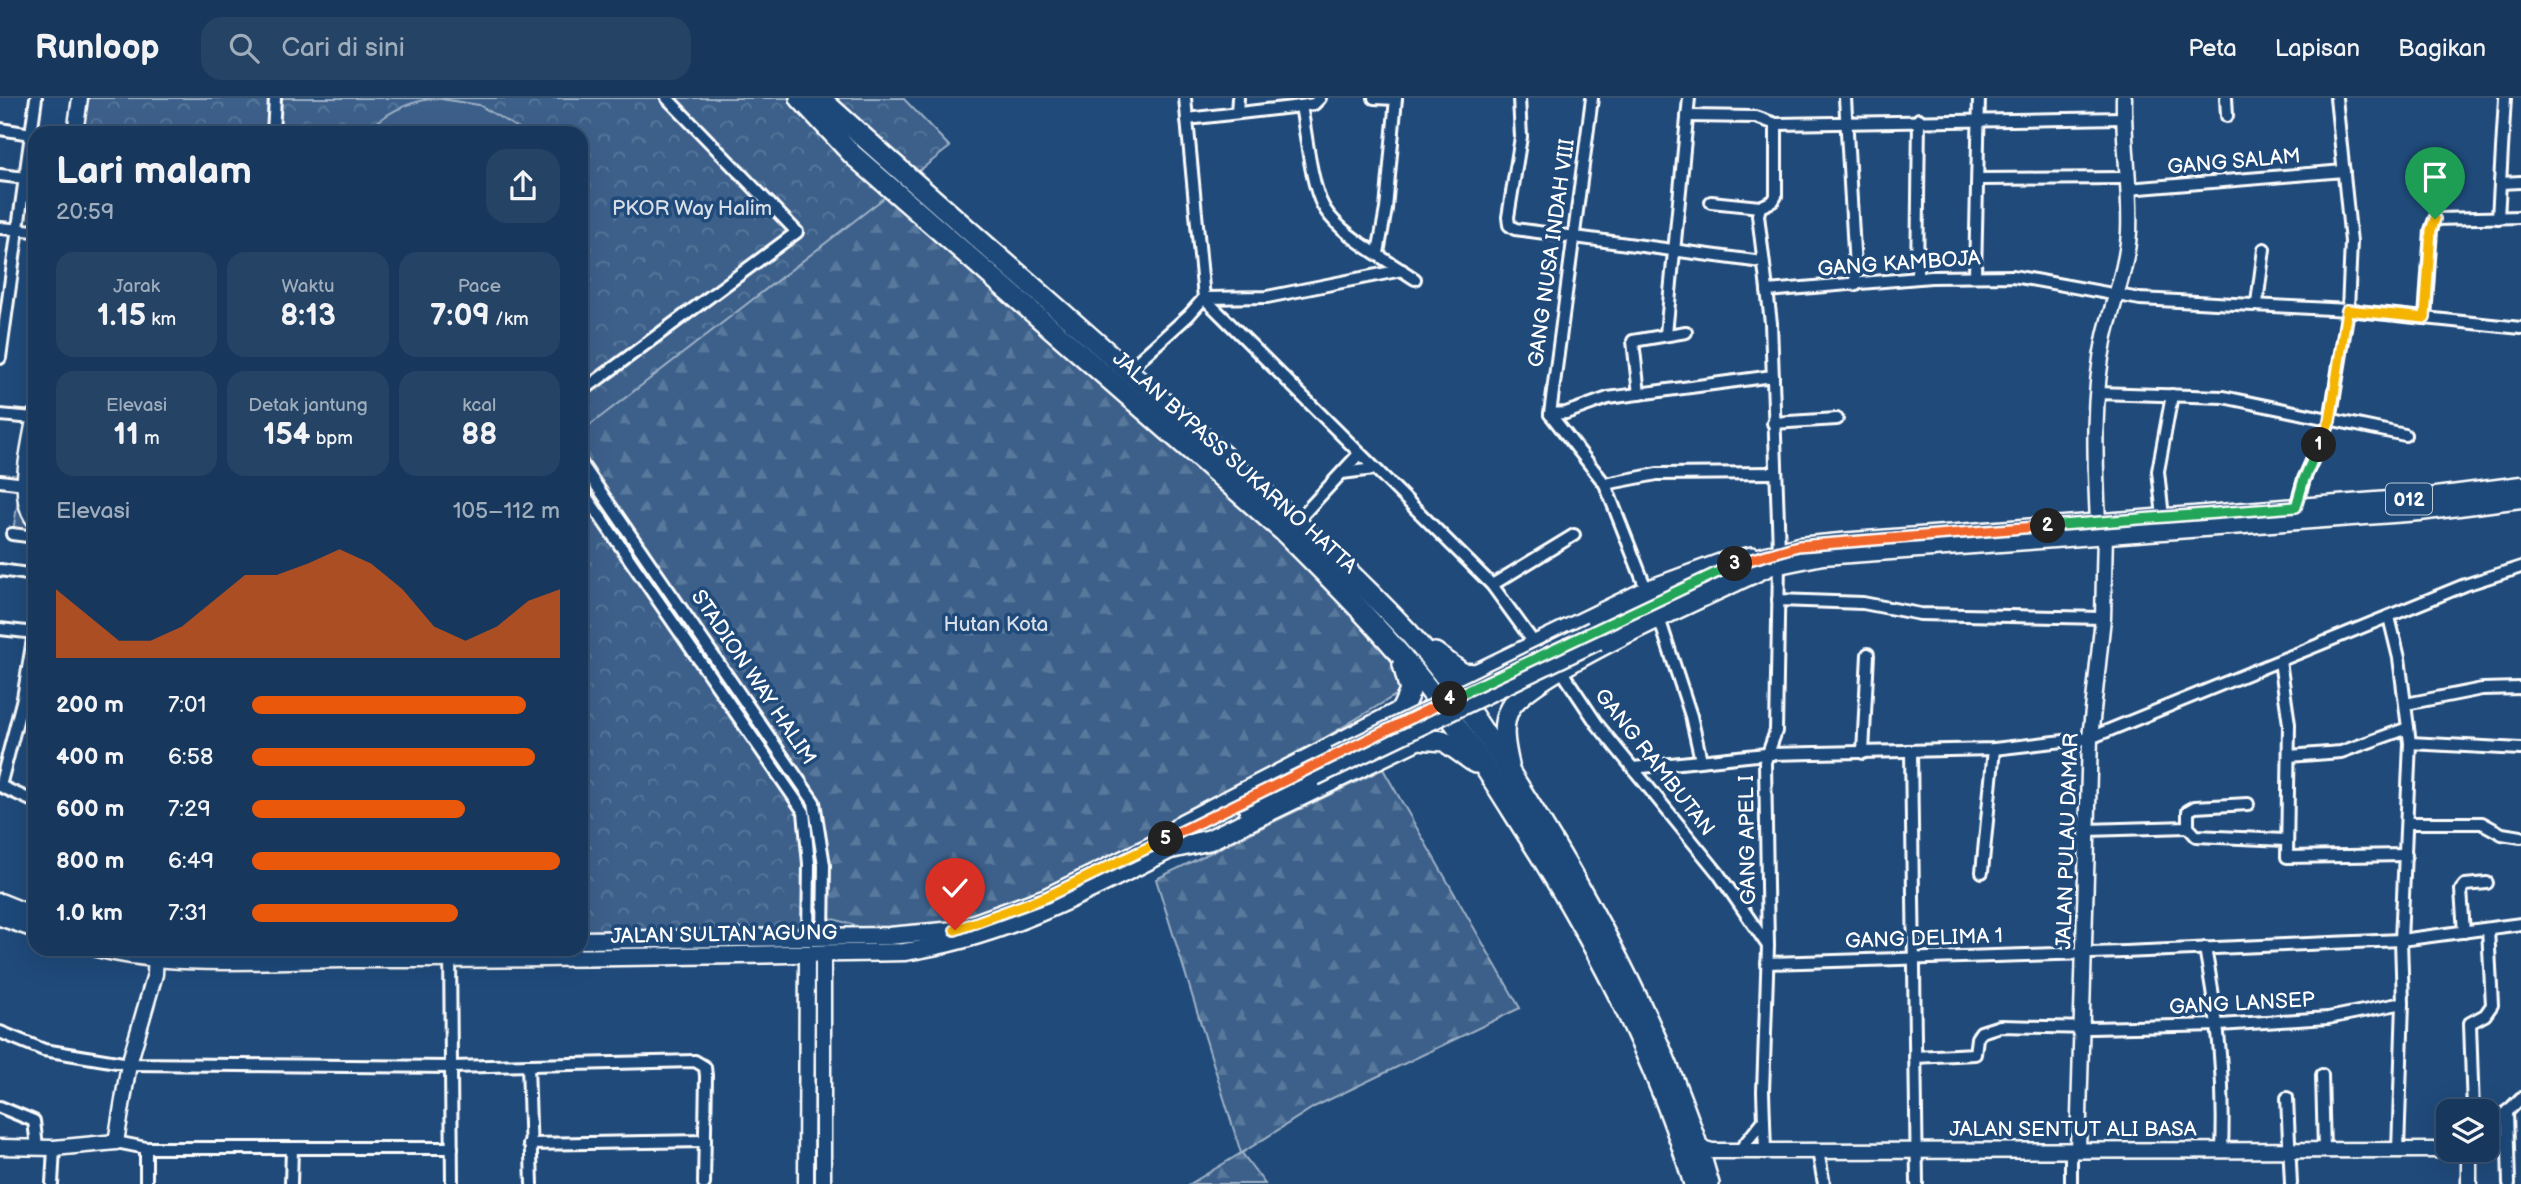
<!DOCTYPE html>
<html lang="id">
<meta charset="utf-8">
<style>
body{margin:0;font-family:"Balsamiq Sans",sans-serif;background:#244365;color:#f1f3f6;height:100vh;display:flex;flex-direction:column;font-size:26px;white-space:nowrap}
*{box-sizing:border-box;margin:0}
p{font-size:23px;color:#9eacbb}
.icon{flex:none;width:38px;height:38px;fill:none;stroke:currentColor;stroke-width:2;stroke-linecap:round;stroke-linejoin:round}
.map{position:relative;flex:1;overflow:hidden}
.panel{position:absolute;left:28px;top:28px;width:560px;height:830px;display:flex;flex-direction:column;background:#17385c;border-radius:21px;box-shadow:0 7px 28px #0002,0 0 0 2px #365272}
.panel>*{flex:none}
.controls{position:absolute;left:2436px;top:1001px;display:grid;gap:14px}
.controls a{display:grid;place-items:center;width:63px;height:63px;border-radius:14px;background:#17385c;box-shadow:0 7px 28px #0002,0 0 0 2px #365272;font-size:35px}
.pin{position:absolute;display:grid;place-items:center;width:60px;height:60px;color:#fff;margin:-72px -30px;border-radius:50% 50% 50% 0;rotate:-45deg;box-shadow:0 0 7px #0007}
.pin .icon{rotate:45deg}
.km{position:absolute;width:35px;height:35px;margin:-18px;border-radius:50%;background:#222;color:#fff;font-size:19px;line-height:35px;text-align:center}
.round{display:grid;place-items:center;flex:none;width:74px;height:74px;border-radius:21px;background:#244365}
.summary{display:flex;align-items:center;justify-content:space-between;height:119px;padding:0 28px}
h1{font-size:38px;font-weight:600;line-height:52px}
.metrics{display:grid;grid-template-columns:repeat(3,1fr);gap:10px;height:119px;padding:7px 28px}
.metrics div{display:grid;align-content:center;border-radius:18px;background:#244365;text-align:center}
.metrics b{font-size:30px;font-weight:600}
.metrics small{font-size:19px;font-weight:400}
.metrics p{font-size:19px}
.chart{height:196px;padding:14px 28px}
.chart p{display:flex;justify-content:space-between}
.chart svg{width:100%;height:126px;margin-top:7px;fill:#ea580c;opacity:.7}
ul{padding:0 28px;list-style:none;font-size:23px}
li{display:grid;grid-template-columns:112px 84px 1fr;align-items:center;height:52px}
li i{height:18px;border-radius:9px;background:#ea580c}
header{display:flex;align-items:center;gap:42px;box-sizing:border-box;height:98px;padding:0 35px;background:#17385c;border-bottom:2px solid #365272}
header strong{font-size:33px}
nav{display:flex;gap:38px;margin-inline-start:auto;font-size:24px}
.search{width:490px;height:63px;background:#244365;display:flex;align-items:center;gap:18px;box-sizing:border-box;padding:0 24px;border-radius:21px;color:#9eacbb;font-size:26px}
.map>svg:first-child{display:block}
</style>
<header>
<strong>Runloop</strong>
<div class="search"><svg class="icon" aria-label="search" viewBox="0 0 24 24"><circle cx="10" cy="10" r="6"/><path d="M15 15l6 6"/></svg>Cari di sini</div>
<nav><a>Peta</a><a>Lapisan</a><a>Bagikan</a></nav>
</header>
<div class="map">
<svg width="2521" height="1086" viewBox="0 0 2521 1086">
<defs>
<pattern id="forest-firs" width="22" height="20" patternUnits="userSpaceOnUse" patternTransform="scale(1.75)"><rect width="22" height="20" fill="#3c618b"/><path d="M5 1l3.5 6h-7zM16 11l3.5 6h-7z" fill="#59799c"/></pattern>
<pattern id="park-crowns" width="20" height="18" patternUnits="userSpaceOnUse" patternTransform="scale(1.75)"><rect width="20" height="18" fill="#3c618b"/><path d="M2 6a3 3 0 1 1 6 0M12 15a3 3 0 1 1 6 0" fill="none" stroke="#59799c"/></pattern>
</defs>
<rect width="100%" height="100%" fill="#1f4a7a"/>
<filter id="ink" filterUnits="userSpaceOnUse"><feTurbulence type="fractalNoise" baseFrequency=".0143" numOctaves="2"/><feDisplacementMap in="SourceGraphic" scale="14" xChannelSelector="R" yChannelSelector="G"/><feConvolveMatrix kernelMatrix="1 2 1 2 8 2 1 2 1" color-interpolation-filters="sRGB"/></filter>
<g filter="url(#ink)">
<g fill="url(#forest-firs)" stroke="#9eb0c5" stroke-width="2">
<path d="M794,0L1165,329L1385,548L1404,592L1165,736L955,832L889,838L820,817L581,389V294Z"/>
<path d="M1383,671L1520,910L1314,1009L1242,1055L1265,1086H1190L1241,1055L1156,781Z"/>
</g>
<g fill="url(#park-crowns)" stroke="#9eb0c5" stroke-width="2">
<path d="M79,0H903L950,49L581,334V35H74Z"/>
<path d="M35,296V453L13,433Z"/>
<path d="M581,389L810,710L822,765V838L581,839Z"/>
</g>
<path fill="#3c618b" stroke="#9eb0c5" stroke-width="2" d="M435,0L479,7L526,35H367C385,13 409,4 435,0Z"/>
<g fill="none" stroke-linecap="round" stroke-linejoin="round">
<defs>
<g id="street">
<path d="M1185,0L1204,200L1492,487L1537,549"/>
<path d="M1374,0L1396,1"/>
<path d="M1519,0L1521,39L1508,119L1509,127L1515,131L1762,164"/>
<path d="M1845,0L1856,187"/>
<path d="M2226,0L2227,18"/>
<path d="M1301,8C1306,34 1311,87 1323,108C1338,136 1389,163 1415,181"/>
<path d="M1237,15L1238,0"/>
<path d="M1687,18L1756,19L1776,26L2123,20"/>
<path d="M1187,21L1301,8L1314,6L1320,0"/>
<path d="M1776,26V98L1773,103L1760,109L1758,117L1771,225L1779,452"/>
<path d="M0,31L31,36"/>
<path d="M273,35L275,0"/>
<path d="M0,77L25,80"/>
<path d="M1978,81L2126,80"/>
<path d="M2500,85L2521,84"/>
<path d="M2128,91L2344,73"/>
<path d="M1711,104L1760,109"/>
<path d="M2498,120L2505,0"/>
<path d="M0,130L35,133"/>
<path d="M1378,155L1386,111L1396,0"/>
<path d="M1975,177L1979,0"/>
<path d="M1917,180L1919,21"/>
<path d="M1767,193L1931,179L2013,178L2140,201L2348,212L2521,230"/>
<path d="M2257,205L2264,151"/>
<path d="M2425,220L2431,132L2435,121L2521,119"/>
<path d="M1666,236L1689,0"/>
<path d="M0,260L36,0"/>
<path d="M1128,272L1189,217L1204,200L1267,199L1402,172"/>
<path d="M581,294L797,134L667,0"/>
<path d="M2097,295L2223,299L2405,337"/>
<path d="M1639,296L1633,243L1686,234"/>
<path d="M1550,316L1592,0"/>
<path d="M1550,316L1566,315L1608,300L1773,278"/>
<path d="M1550,316L1605,386L1647,493"/>
<path d="M0,317L34,320"/>
<path d="M1773,325L1837,321"/>
<path d="M581,365L814,704L824,767L823,839"/>
<path d="M1342,375L1374,371"/>
<path d="M0,383L25,386"/>
<path d="M1605,386L1657,376L1774,375"/>
<path d="M581,391L804,714L809,766L808,839"/>
<path d="M2296,409L2304,381L2330,323L2348,212L2351,144L2336,0"/>
<path d="M2163,419L2158,373L2172,297"/>
<path d="M1296,424L1359,356"/>
<path d="M12,436L35,439"/>
<path d="M0,472L35,477"/>
<path d="M1492,487L1574,437"/>
<path d="M1778,502L1863,505L1920,516L2103,520"/>
<path d="M2389,519L2399,560L2410,645L2401,842L2403,905L2398,1052"/>
<path d="M1659,520L1691,618L1701,662"/>
<path d="M0,531L35,535"/>
<path d="M2280,563L2289,626L2287,759L2406,757"/>
<path d="M1561,572L1597,626L1718,775L1768,848"/>
<path d="M2406,606L2482,591L2521,590"/>
<path d="M2410,645L2521,651"/>
<path d="M1911,653L1917,1086"/>
<path d="M1863,655L1868,556"/>
<path d="M2289,658L2341,654L2408,630"/>
<path d="M1633,670L1766,656L1994,651L2090,640L2465,487L2521,469"/>
<path d="M0,688L23,600L34,535"/>
<path d="M0,688L35,704"/>
<path d="M2248,706L2195,709L2188,713V729L2196,738L2285,742"/>
<path d="M2408,725H2482L2502,736L2521,739"/>
<path d="M2087,732L2188,729"/>
<path d="M1982,774L1994,651"/>
<path d="M2464,834L2461,792L2465,787L2487,785"/>
<path d="M450,850L452,1086"/>
<path d="M2205,850C2218,922 2225,978 2222,1052"/>
<path d="M1767,865L2124,854L2401,842L2521,826"/>
<path d="M0,934L44,952L129,966L452,969L695,963L705,969L706,978L704,1086"/>
<path d="M1915,959L1975,956L1977,940L1981,934L2000,928L2091,930L2219,927L2328,920L2403,905"/>
<path d="M528,967L532,1086"/>
<path d="M2322,977L2324,1052"/>
<path d="M2287,1000L2291,1086"/>
<path d="M0,1009L34,1023L37,1049"/>
<path d="M2473,1013L2470,925L2485,917L2492,907L2488,831"/>
<path d="M2507,1013L2509,1086"/>
<path d="M2487,1034L2521,1000"/>
<path d="M116,1044L146,1050H452"/>
<path d="M529,1046L705,1043"/>
<path d="M1739,1053L1764,1022"/>
<path d="M1765,1053L1763,994L1768,848L1765,664L1776,633L1779,466"/>
<path d="M1818,1053L1824,1086"/>
<path d="M52,1086L54,1050"/>
<path d="M146,1086V1050"/>
<path d="M291,1086L292,1050"/>
<path d="M2071,1086V1052"/>
</g>
<g id="secondary">
<path d="M75,35L80,0"/>
<path d="M35,316C31,344 14,401 35,423"/>
<path d="M2098,424C2095,362 2092,299 2105,238C2113,203 2127,170 2129,134C2131,89 2123,45 2124,0"/>
<path d="M823,855V1086"/>
<path d="M0,1049L54,1050L116,1044L129,966L155,876L156,850"/>
<path d="M1699,1049L1712,1053L2448,1052"/>
<path d="M2078,1052L2090,640L2103,520L2105,435"/>
<path d="M2469,1052V1086"/>
<path d="M806,1086L807,855"/>
</g>
<g id="primary">
<path d="M1741,464L1798,448L1840,444L2428,399L2521,387"/>
<path d="M1754,472L1823,458L2420,414L2521,401"/>
<path d="M1592,532L1704,480"/>
<path d="M1248,713L1315,679"/>
<path d="M0,804L35,818"/>
<path d="M0,819L35,831"/>
<path d="M581,842L889,838L955,832L1046,799L1177,735"/>
<path d="M97,850C174,870 267,861 346,861C532,862 718,857 904,854C1008,839 1092,791 1184,745"/>
</g>
<g id="highway">
<path d="M800,0L853,57L1284,434C1336,486 1389,539 1434,598C1466,638 1493,682 1520,725C1592,837 1656,958 1694,1086"/>
<path d="M820,0C949,117 1082,230 1211,347C1278,408 1347,469 1409,535C1452,583 1487,638 1521,692C1597,813 1670,948 1709,1086"/>
<path d="M1435,555L1462,575L1476,576L1647,493L1723,465L1752,459"/>
<path d="M1509,667C1505,649 1500,627 1510,610C1533,572 1718,492 1766,469"/>
<path d="M1167,740L1183,726L1401,613L1410,593L1403,566"/>
<path d="M1173,750L1209,742L1418,641L1444,643L1475,665"/>
</g>
</defs>
<use href="#street" stroke="#fff" stroke-width="16"/>
<use href="#secondary" stroke="#fff" stroke-width="19"/>
<use href="#primary" stroke="#fff" stroke-width="21"/>
<use href="#highway" stroke="#fff" stroke-width="24"/>
<use href="#street" stroke="#1f4a7a" stroke-width="10"/>
<use href="#secondary" stroke="#1f4a7a" stroke-width="14"/>
<use href="#primary" stroke="#1f4a7a" stroke-width="16"/>
<use href="#highway" stroke="#1f4a7a" stroke-width="19"/>
<defs>
<g id="primary-bridge">
<path d="M1335,658L1592,532"/>
<path d="M1315,679L1598,543"/>
</g>
</defs>
<use href="#primary-bridge" stroke="#fff" stroke-width="21" stroke-linecap="butt"/>
<use href="#primary-bridge" stroke="#1f4a7a" stroke-width="16"/>
</g>
</g>
<g fill="none" stroke-linecap="round" stroke-linejoin="round" filter="url(#ink)">
<defs>
<path id="split-1" d="M2319,347L2330,323L2347,212L2425,220L2431,132L2435,121"/>
<path id="split-2" d="M2048,428L2296,409L2304,381L2319,347"/>
<path id="split-3" d="M1735,466L1798,448L2048,428"/>
<path id="split-4" d="M1450,601L1735,466"/>
<path id="split-5" d="M1166,741L1450,601"/>
<path id="split-6" d="M955,832L1046,799L1166,741"/>
</defs>
<use href="#split-1" stroke="#fff" stroke-width="14"/>
<use href="#split-2" stroke="#fff" stroke-width="14"/>
<use href="#split-3" stroke="#fff" stroke-width="14"/>
<use href="#split-4" stroke="#fff" stroke-width="14"/>
<use href="#split-5" stroke="#fff" stroke-width="14"/>
<use href="#split-6" stroke="#fff" stroke-width="14"/>
<use href="#split-1" stroke="#f5b400" stroke-width="9"/>
<use href="#split-2" stroke="#22a559" stroke-width="9"/>
<use href="#split-3" stroke="#f0652b" stroke-width="9"/>
<use href="#split-4" stroke="#22a559" stroke-width="9"/>
<use href="#split-5" stroke="#f0652b" stroke-width="9"/>
<use href="#split-6" stroke="#f5b400" stroke-width="9"/>
</g>
<g text-anchor="middle" stroke-width="7" stroke-linejoin="round" paint-order="stroke">
<rect fill="#1f4a7a" stroke="#bcc9d7" stroke-width="2" x="2386" y="385.5" width="46" height="31" rx="5"/>
<g font-size="19" font-weight="bold" fill="#fff">
<text x="2409" y="408">012</text>
</g>
<g font-size="21" fill="#fff" stroke="#1f4a7a">
<text transform="translate(2234 63) rotate(-5)" y="7">GANG SALAM</text>
<text transform="translate(1551 155) rotate(-82)" y="7">GANG NUSA INDAH VIII</text>
<text transform="translate(1899 165) rotate(-4)" y="7">GANG KAMBOJA</text>
<text transform="translate(1235 364) rotate(42)" y="7">JALAN BYPASS SUKARNO HATTA</text>
<text transform="translate(754 579) rotate(56)" y="7">STADION WAY HALIM</text>
<text transform="translate(1655 664) rotate(52)" y="7">GANG RAMBUTAN</text>
<text transform="translate(1747 742) rotate(-91)" y="7">GANG APEL I</text>
<text transform="translate(2067 743) rotate(-88)" y="7">JALAN PULAU DAMAR</text>
<text transform="translate(724 836) rotate(-1)" y="7">JALAN SULTAN AGUNG</text>
<text transform="translate(1924 840) rotate(-2)" y="7">GANG DELIMA 1</text>
<text transform="translate(2242 905) rotate(-3)" y="7">GANG LANSEP</text>
<text x="2073" y="1038">JALAN SENTUT ALI BASA</text>
</g>
<g font-size="21" fill="#d8dfe8" stroke="#1f4a7a">
<text x="692" y="117">PKOR Way Halim</text>
<text x="996" y="533">Hutan Kota</text>
</g>
</g>
</svg>
<div class="controls">
<a><svg class="icon" aria-label="layers" viewBox="0 0 24 24"><path d="M12 4l9 5-9 5-9-5zM3 14l9 5 9-5"/></svg></a>
</div>
<div class="pin" style="left:2435px;top:121px;background:#1e9e55"><svg class="icon" aria-label="arrive" viewBox="0 0 24 24"><path d="M6 21V4h12l-3 4 3 4H6"/></svg></div>
<div class="pin" style="left:955px;top:832px;background:#d93025"><svg class="icon" aria-label="check" viewBox="0 0 24 24"><path d="M5 12l5 5 9-10"/></svg></div>
<b class="km" style="left:2319px;top:347px">1</b>
<b class="km" style="left:2048px;top:428px">2</b>
<b class="km" style="left:1735px;top:466px">3</b>
<b class="km" style="left:1450px;top:601px">4</b>
<b class="km" style="left:1166px;top:741px">5</b>
<section class="panel">
<div class="summary"><div><h1>Lari malam</h1><p>20:59</p></div><a class="round"><svg class="icon" aria-label="share" viewBox="0 0 24 24"><path d="M12 15V3M7 8l5-5 5 5M5 13v7h14v-7"/></svg></a></div>
<div class="metrics">
<div><p>Jarak</p><b>1.15<small> km</small></b></div>
<div><p>Waktu</p><b>8:13</b></div>
<div><p>Pace</p><b>7:09<small> /km</small></b></div>
</div>
<div class="metrics">
<div><p>Elevasi</p><b>11<small> m</small></b></div>
<div><p>Detak jantung</p><b>154<small> bpm</small></b></div>
<div><p>kcal</p><b>88</b></div>
</div>
<div class="chart"><p><span>Elevasi</span>105–112 m</p>
<svg viewBox="0 0 160 44" preserveAspectRatio="none"><path d="M0 44V20L10 29L20 38L30 38L40 33L50 24L60 15L70 15L80 11L90 6L100 11L110 20L120 33L130 38L140 33L150 24L160 20V44z"/></svg>
</div>
<ul>
<li><b>200 m</b>7:01<i style="width:89%"></i></li>
<li><b>400 m</b>6:58<i style="width:92%"></i></li>
<li><b>600 m</b>7:29<i style="width:69%"></i></li>
<li><b>800 m</b>6:49<i style="width:100%"></i></li>
<li><b>1.0 km</b>7:31<i style="width:67%"></i></li>
</ul>
</section>
</div>
